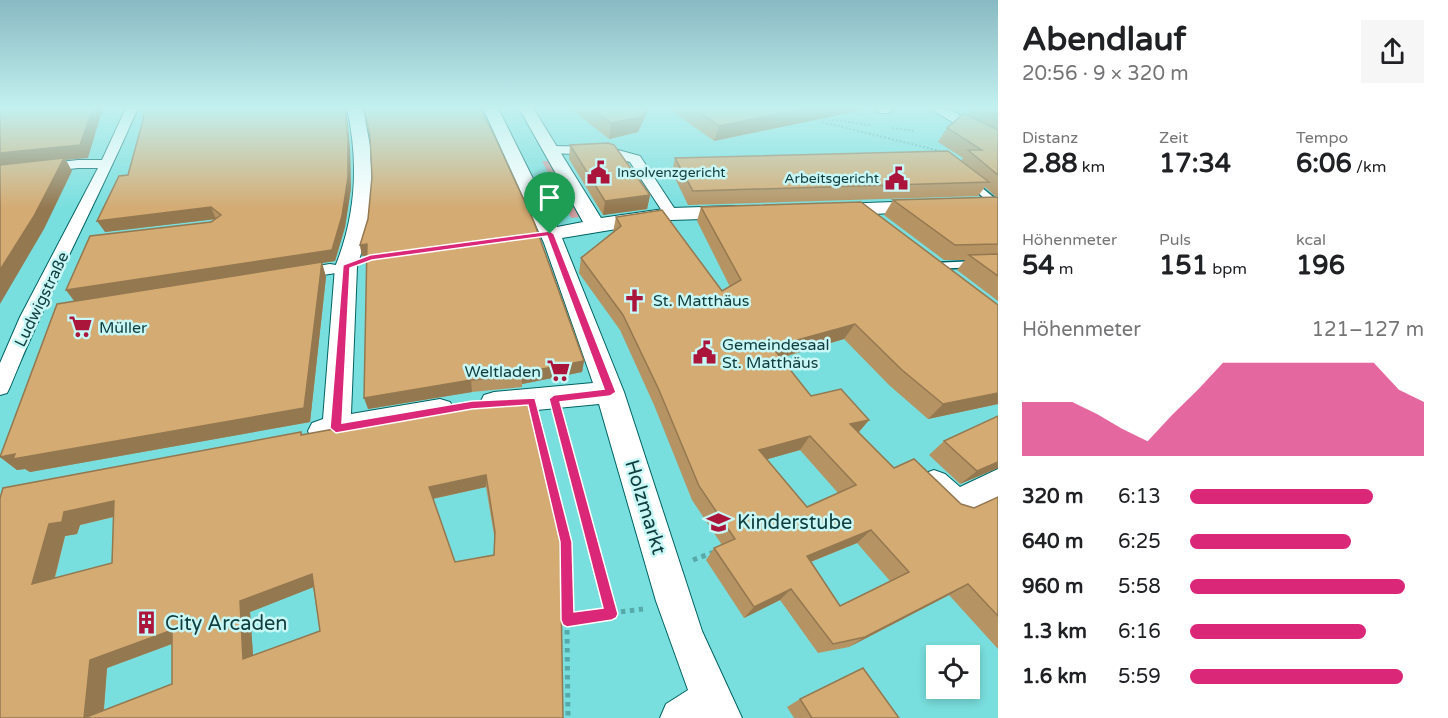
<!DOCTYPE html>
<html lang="de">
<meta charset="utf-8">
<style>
body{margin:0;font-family:"Varela Round",sans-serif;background:#f6f6f6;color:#202124;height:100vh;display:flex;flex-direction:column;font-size:22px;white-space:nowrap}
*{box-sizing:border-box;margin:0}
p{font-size:20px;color:#757577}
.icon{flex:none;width:33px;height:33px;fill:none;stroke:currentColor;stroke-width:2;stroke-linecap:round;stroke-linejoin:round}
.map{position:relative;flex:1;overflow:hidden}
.side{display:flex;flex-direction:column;background:#fff;width:450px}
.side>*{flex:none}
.tools{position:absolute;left:926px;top:645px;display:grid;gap:12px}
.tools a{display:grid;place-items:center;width:54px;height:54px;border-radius:0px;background:#fff;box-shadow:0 3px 9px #0003;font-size:30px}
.pin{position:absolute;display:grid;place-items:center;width:51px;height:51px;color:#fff;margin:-62px -26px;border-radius:50% 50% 50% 0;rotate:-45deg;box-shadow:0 0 6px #0007}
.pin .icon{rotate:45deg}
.round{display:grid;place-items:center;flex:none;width:63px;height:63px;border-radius:0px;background:#f6f6f6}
.head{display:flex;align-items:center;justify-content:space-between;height:102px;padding:0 24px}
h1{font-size:33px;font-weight:700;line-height:45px}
.metrics{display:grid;grid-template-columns:repeat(3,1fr);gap:9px;height:102px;padding:6px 24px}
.metrics div{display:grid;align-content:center}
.metrics b{font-size:26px;font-weight:700}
.metrics small{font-size:16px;font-weight:400}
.metrics p{font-size:16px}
.chart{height:168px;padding:12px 24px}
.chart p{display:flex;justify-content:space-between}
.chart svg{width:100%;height:108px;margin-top:6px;fill:#db2777;opacity:.7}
ul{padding:0 24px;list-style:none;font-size:20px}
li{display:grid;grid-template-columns:96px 72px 1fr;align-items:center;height:45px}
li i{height:15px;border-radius:8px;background:#db2777}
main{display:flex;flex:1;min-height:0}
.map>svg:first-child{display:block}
</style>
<main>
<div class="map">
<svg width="998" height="718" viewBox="0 0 998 718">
<rect width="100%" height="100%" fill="#79dfde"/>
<path fill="#d2a0a3" d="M542,161H552L581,217L571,218Z"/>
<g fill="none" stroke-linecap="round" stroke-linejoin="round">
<defs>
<g id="service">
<path d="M970,178L998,201V206H993L967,183L966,181Z"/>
<path d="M998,260V266L933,269L928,266L933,263Z"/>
</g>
<g id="pedestrian">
<path d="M126,108H138C97,202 48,292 10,387L7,393L0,395V363L20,317L98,168H78L0,177V169L78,160H102Z"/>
<path d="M882,108H892L894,110L888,113H879L877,111Z"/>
<path d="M552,146L607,147L640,156L678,214L676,217H666L630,162L606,155L547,153L546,150L547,147Z"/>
<path d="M330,264L336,265L338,269L336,273L297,279L291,278L289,274L291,270Z"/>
</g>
<g id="minor">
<path d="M347,108H363L370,146L372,188L368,230L357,267L351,414L440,399L450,402L454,410L450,418L440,421L322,443L312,439L308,431L312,423L323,419L335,267C356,216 359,162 347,108Z"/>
<path d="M483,108H498L557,227L583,222L519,108H533L601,218L671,208L734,206L741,208L744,212L741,216L734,218L671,220L562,238L624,392L702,631L742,718H660L666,704L688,690L656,601L599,404L494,414L484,411L480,403L484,395L494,392L593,383L544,243Z"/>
<path d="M929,108H947L998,137V149Z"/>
<path d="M923,201L930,203L933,207L930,211L837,216L830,214L827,210L830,206L837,204Z"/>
<path d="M998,469V499L957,519C941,513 926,500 919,484L923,474L934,470L945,474L960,487Z"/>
</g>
</defs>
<use href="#service" stroke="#016262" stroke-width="3"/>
<use href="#pedestrian" stroke="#016262" stroke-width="2"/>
<use href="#minor" stroke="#016262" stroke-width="2"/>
<g stroke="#57aaaa" stroke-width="2" stroke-dasharray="2 2" stroke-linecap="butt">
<path d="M851,108L861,115"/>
<path d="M832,120L870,125"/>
<path d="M822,122L944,152"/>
<path d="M892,128L915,131"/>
</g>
<g stroke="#57aaaa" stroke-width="4" stroke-dasharray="3 3" stroke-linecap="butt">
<path d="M537,422L557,506"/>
<path d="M561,423L583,506"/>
</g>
<g stroke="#57aaaa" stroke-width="5" stroke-dasharray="4.5 4.5" stroke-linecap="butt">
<path d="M557,505L566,542L568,718"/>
<path d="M693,560L714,552"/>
<path d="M612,613L643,609"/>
<path d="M568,620L612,613L583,505"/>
</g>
<use href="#service" fill="#fff" fill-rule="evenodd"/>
<use href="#pedestrian" fill="#fff" fill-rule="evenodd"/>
<use href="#minor" fill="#fff" fill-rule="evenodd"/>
</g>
<g fill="#b69363" fill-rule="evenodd">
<path d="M346,108L350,149L351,188L345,227L335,261L322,263L326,277L310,422L30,472L25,469L17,470L0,457L75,302L66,290L216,219L105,232L128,175Z"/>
<path d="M363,108H480L584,361L582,372L522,384V387L472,392L368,409L367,256H362L360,245L368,219L372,177L370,138Z"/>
<path d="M570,108H649L638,132L609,139Z"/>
<path d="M668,108H872L714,141Z"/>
<path d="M972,108H998V196H995L985,187L978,196L688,205L672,172L675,158L961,161L963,158L938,142L947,128L968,115Z"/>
<path d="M570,145L650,195L647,209L603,215L569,159Z"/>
<path d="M998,197V301L957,270L965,260H944L884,215L893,200Z"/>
<path d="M701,207L998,404L928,419L889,385L844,339L781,358L811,396L869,420L859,432L894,468L961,504L974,508L998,497V649L949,595L849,647L818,653L780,600L744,618L706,560L714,548L722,545L692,500L654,405L620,330L579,273L581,258L613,232L616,217L722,291L730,287L697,221ZM800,450L838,493L807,507L767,459ZM857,543L890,581L840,606L811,562Z"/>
<path d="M471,404L563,718H0V498L301,432L303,435ZM486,487L495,541L494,555L455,562L433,499ZM114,517L112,563L55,578L65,536L77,534L80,525ZM313,587L320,631L253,656L250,612ZM172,644V684L104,710L107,668Z"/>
<path d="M944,441L998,468L960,484L929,455Z"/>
<path d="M800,699L899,718H794L787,707Z"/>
</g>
<g fill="#947850">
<path d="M93,108H103L88,158L66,160L72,171L44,229L0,304V153Z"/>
<path d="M345,108H346L350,149L351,188L345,227L335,261L322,263L326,277L310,422L30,472L25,469L17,470L0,457L75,302L66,290L332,250Z"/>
<path d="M645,108H649L638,132L609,139L611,123Z"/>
<path d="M807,108H872L714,141L719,126Z"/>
<path d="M650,195L647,209L603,215L605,201Z"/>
<path d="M211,207L216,219L105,232L97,221Z"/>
<path d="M367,244L370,255L362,256L360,245Z"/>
<path d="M855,324L844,339L764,362L772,347Z"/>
<path d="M584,361L582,372L522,384L521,373Z"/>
<path d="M471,380L472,392L368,409L364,398Z"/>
<path d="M998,393V404L928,419L943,404Z"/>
<path d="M869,420L857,434L850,424Z"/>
<path d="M810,436L800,450L750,464L759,450Z"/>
<path d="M998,462V468L960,484L977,471Z"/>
<path d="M486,475V487L431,499L429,487Z"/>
<path d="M114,501L128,513L80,525L77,534L65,536L50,595L32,584L49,524L64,512Z"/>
<path d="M871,530L857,543L795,568L807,556Z"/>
<path d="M312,574L319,585L250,612L254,668L243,659L240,601Z"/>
<path d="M968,584L949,595L849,647L865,637Z"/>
<path d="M791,589L780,600L744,618L754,607Z"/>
<path d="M172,630L185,639L107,668L103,718H84L90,660Z"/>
</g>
<g fill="#d4ab73" stroke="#947850" stroke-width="1.5" fill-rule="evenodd">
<path d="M0,108H93L80,145L0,153Z"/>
<path d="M144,108H345L348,138V177L342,216L332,250L66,290L90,236L211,222L221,215L211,207L97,221L119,176L128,175L143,120Z"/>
<path d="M364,108H480L494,135L534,222L584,361L521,373L522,376L471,380L364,398L367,244L360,245L368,219L372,177L370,135Z"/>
<path d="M591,108H645L641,117L611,123Z"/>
<path d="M693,108H807L719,126Z"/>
<path d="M983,108H998V116Z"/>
<path d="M964,113L998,130V175L968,150H982L947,128Z"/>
<path d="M608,143L614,145L650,195L605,201L570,145Z"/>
<path d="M948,151L989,182L693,191L675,158Z"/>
<path d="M64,158L34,216L0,270V165Z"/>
<path d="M998,197V244L955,245L893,200Z"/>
<path d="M861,202L998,305V393L943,404L902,370L855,324L772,347L811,396L841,389L869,420L850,424L894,468L914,459L961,504L974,508L998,497V616L968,584L865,637L833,644L791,589L754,607L714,548L735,539L699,486L659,390L623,315L581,258L621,226L616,217L662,210L722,291L741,280L701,207ZM810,436L856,485L807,507L759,450ZM871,530L909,572L840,606L807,556Z"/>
<path d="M998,254V276L969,255Z"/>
<path d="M322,262L304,408L13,459L15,454L0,457L57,304Z"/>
<path d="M529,399L560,528L563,718H0V498L3,488L301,432V435L471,404ZM486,475L495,532L494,555L455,562L429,487ZM114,501L112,563L32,584L49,524L62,522L64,512ZM312,574L320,631L243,659L240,601ZM172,630V684L84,718L90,660Z"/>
<path d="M998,416V462L977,471L944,441Z"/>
<path d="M863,668L899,718H812L800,699Z"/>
</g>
<linearGradient id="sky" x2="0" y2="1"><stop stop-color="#89b9c2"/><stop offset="0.52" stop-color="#c3f1f0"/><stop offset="1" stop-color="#c3f1f0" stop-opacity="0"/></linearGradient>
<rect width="998" height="208" fill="url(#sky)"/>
<path fill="#db2777" stroke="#fff" stroke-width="1.5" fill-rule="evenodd" d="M550,231L554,234L616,392L610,396L560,402L618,614L616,618L612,620L567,627L563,625L561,620L560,542L528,405L472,409L336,433L330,428L343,265L370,255ZM547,236L604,389L554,395L549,399L603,608L574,612L572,542L535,398L472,401L342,423L350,268L372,260Z"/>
<defs>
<symbol id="civic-bare" viewBox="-9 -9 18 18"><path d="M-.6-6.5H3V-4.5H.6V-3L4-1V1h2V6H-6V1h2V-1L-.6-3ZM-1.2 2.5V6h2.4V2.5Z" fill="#ab153b" stroke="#c8f7f6" stroke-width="2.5" paint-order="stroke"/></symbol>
<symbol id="church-bare" viewBox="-9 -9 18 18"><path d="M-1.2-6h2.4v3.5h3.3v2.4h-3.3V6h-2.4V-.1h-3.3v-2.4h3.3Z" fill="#ab153b" stroke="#c8f7f6" stroke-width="2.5" paint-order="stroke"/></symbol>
<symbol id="supermarket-bare" viewBox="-9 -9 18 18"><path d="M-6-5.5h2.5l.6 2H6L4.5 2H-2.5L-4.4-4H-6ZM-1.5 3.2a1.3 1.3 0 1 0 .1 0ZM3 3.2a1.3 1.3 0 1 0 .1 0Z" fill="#ab153b" stroke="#c8f7f6" stroke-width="2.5" paint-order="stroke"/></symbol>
<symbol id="school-bare" viewBox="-9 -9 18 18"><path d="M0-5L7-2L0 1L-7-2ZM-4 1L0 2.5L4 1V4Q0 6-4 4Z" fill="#ab153b" stroke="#c8f7f6" stroke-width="2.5" paint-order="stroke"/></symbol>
<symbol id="building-bare" viewBox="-9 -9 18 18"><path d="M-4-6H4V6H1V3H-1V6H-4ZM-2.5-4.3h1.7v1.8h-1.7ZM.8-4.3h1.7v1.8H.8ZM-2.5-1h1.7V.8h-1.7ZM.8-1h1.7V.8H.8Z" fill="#ab153b" stroke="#c8f7f6" stroke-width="2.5" paint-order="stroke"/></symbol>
</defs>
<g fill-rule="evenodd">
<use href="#civic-bare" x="582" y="156" width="33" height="33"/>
<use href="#civic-bare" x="880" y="162" width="33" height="33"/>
<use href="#church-bare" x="618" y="284" width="33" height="33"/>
<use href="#supermarket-bare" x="64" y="310" width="33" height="33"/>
<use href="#civic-bare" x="688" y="336" width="33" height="33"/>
<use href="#supermarket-bare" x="542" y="354" width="33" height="33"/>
<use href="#school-bare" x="702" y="506" width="33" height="33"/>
<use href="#building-bare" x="130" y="606" width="33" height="33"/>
</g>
<g text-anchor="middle" stroke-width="5" stroke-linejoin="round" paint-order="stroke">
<g font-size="14" fill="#103d3d" stroke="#c8f7f6" text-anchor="start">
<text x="617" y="177">Insolvenzgericht</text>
<text x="879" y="183" text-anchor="end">Arbeitsgericht</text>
</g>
<g font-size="16" fill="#103d3d" stroke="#c8f7f6">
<text transform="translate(41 299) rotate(-64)" y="6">Ludwigstraße</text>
</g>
<g font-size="16" fill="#103d3d" stroke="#c8f7f6" text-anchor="start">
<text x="653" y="306">St. Matthäus</text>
<text x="99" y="333">Müller</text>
<text x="722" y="350">Gemeindesaal<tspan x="722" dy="18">St. Matthäus</tspan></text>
<text x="541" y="377" text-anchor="end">Weltladen</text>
</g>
<g font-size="20" fill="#103d3d" stroke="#c8f7f6">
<text transform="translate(646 507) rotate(73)" y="7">Holzmarkt</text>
</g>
<g font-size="20" fill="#103d3d" stroke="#c8f7f6" text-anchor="start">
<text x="737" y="529">Kinderstube</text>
<text x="165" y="630">City Arcaden</text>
</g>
</g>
</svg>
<div class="tools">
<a><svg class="icon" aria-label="locate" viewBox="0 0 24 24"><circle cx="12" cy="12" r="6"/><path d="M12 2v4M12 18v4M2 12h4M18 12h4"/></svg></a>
</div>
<div class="pin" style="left:550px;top:234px;background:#1e9e55"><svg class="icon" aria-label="arrive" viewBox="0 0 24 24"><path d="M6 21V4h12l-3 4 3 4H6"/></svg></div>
</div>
<section class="side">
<div class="head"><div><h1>Abendlauf</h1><p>20:56 · 9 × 320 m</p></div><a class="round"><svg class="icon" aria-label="share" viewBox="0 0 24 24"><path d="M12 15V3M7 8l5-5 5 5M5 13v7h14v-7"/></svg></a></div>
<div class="metrics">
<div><p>Distanz</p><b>2.88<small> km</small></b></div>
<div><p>Zeit</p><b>17:34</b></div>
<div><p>Tempo</p><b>6:06<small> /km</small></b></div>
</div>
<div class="metrics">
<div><p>Höhenmeter</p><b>54<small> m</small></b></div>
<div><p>Puls</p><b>151<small> bpm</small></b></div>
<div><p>kcal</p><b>196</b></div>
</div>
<div class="chart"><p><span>Höhenmeter</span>121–127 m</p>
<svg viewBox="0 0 160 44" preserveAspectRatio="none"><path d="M0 44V22L10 22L20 22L30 27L40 33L50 38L60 27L70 17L80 6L90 6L100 6L110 6L120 6L130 6L140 6L150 17L160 22V44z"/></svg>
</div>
<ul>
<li><b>320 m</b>6:13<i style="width:78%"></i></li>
<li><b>640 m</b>6:25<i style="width:69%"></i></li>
<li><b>960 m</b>5:58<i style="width:92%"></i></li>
<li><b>1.3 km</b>6:16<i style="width:75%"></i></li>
<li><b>1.6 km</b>5:59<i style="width:91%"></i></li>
</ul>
</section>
</main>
